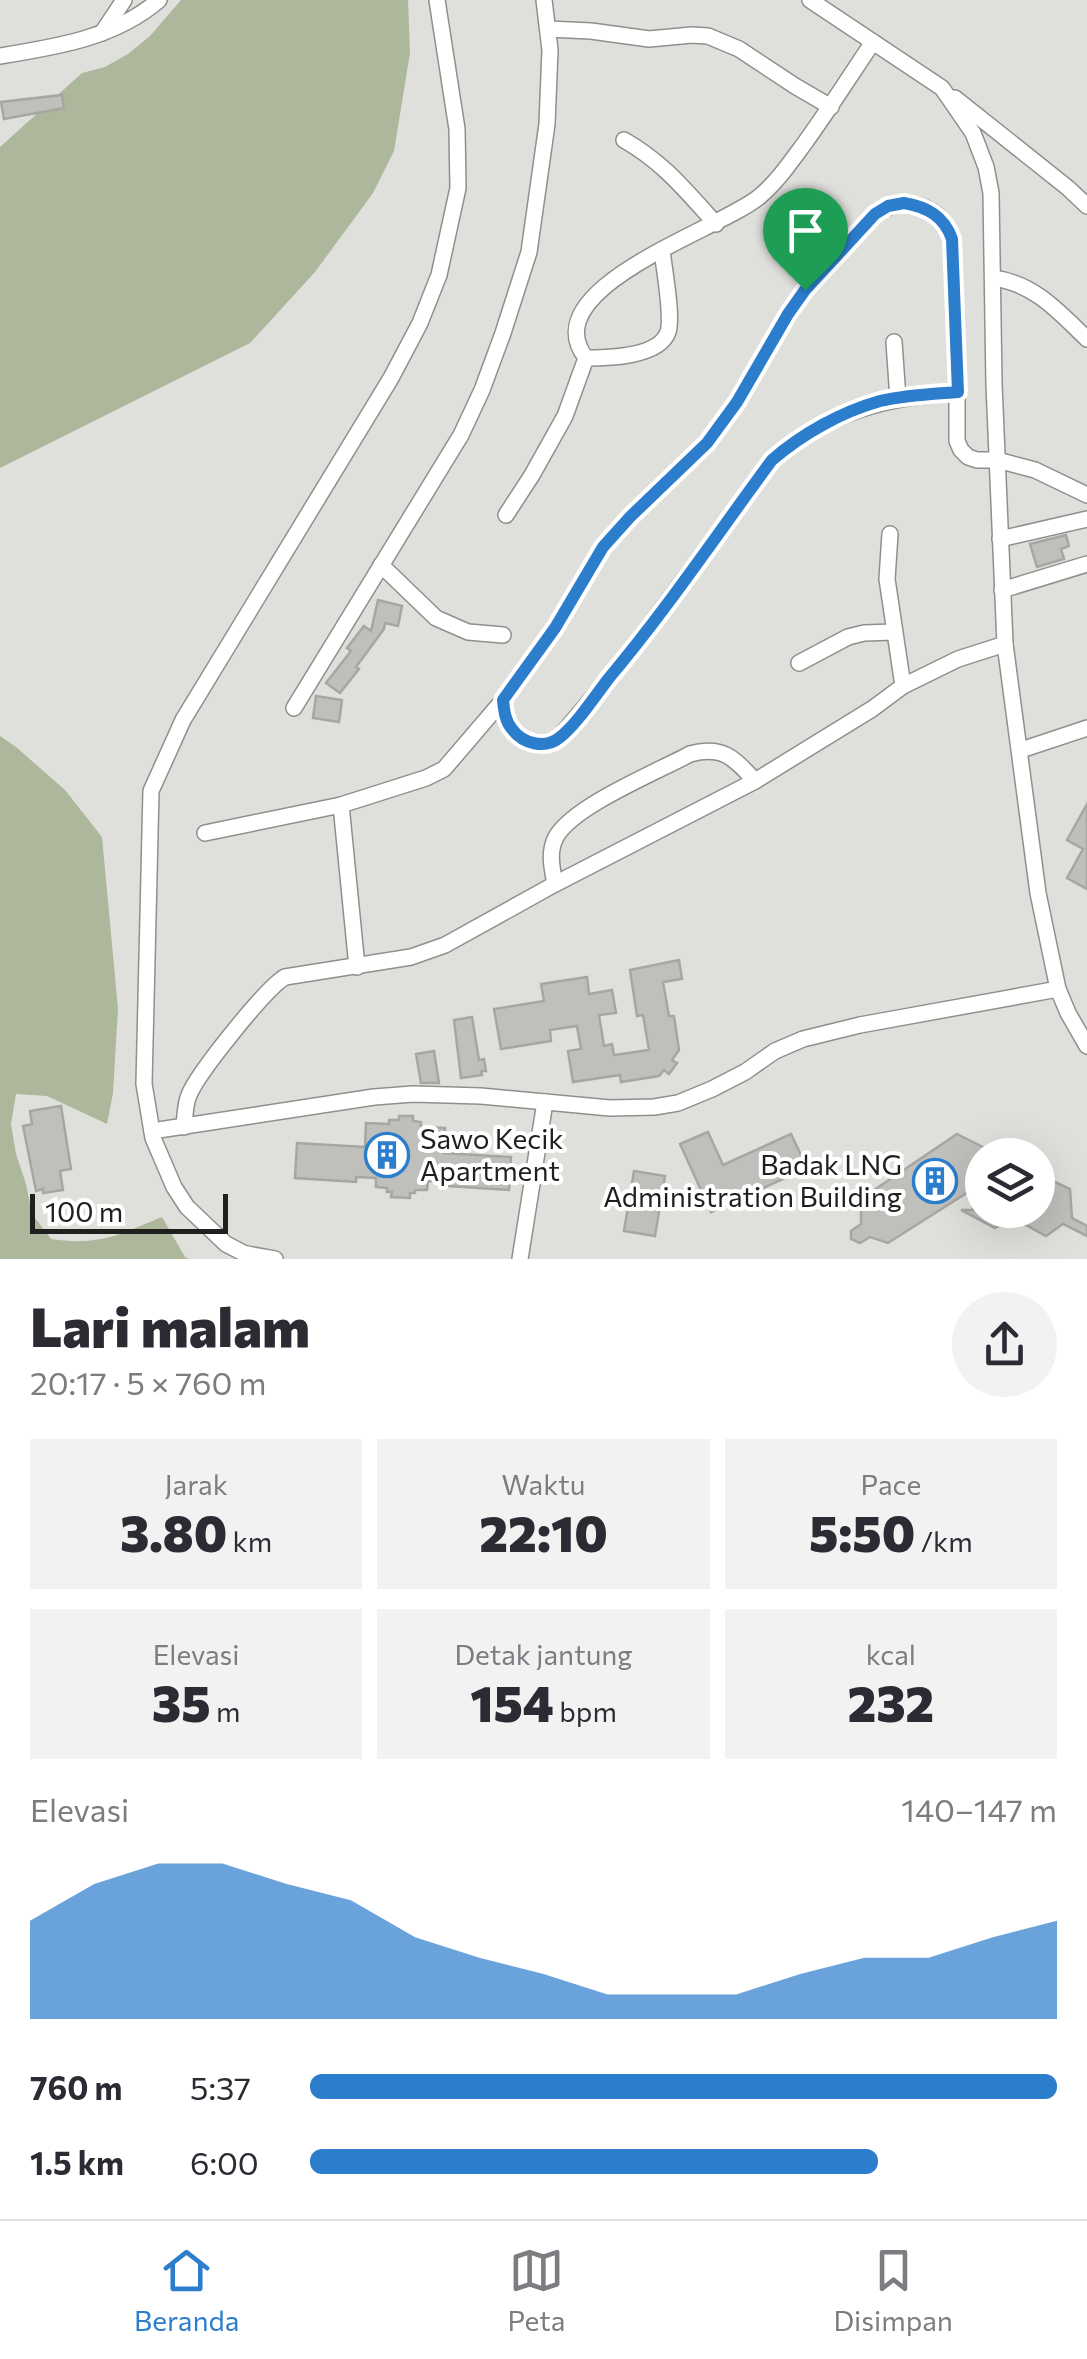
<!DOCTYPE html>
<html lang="id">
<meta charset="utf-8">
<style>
body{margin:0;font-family:Commissioner,sans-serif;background:#f2f2f3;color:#2b2b33;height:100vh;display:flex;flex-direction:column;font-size:38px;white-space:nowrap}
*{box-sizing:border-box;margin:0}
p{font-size:32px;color:#7c7c81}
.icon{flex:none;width:55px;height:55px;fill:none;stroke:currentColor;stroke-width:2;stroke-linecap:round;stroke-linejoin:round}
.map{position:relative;height:1259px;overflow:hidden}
.sheet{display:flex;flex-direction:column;background:#fff;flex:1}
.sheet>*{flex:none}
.controls{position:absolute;left:965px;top:1138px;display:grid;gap:20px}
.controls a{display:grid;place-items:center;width:90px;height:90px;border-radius:50%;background:#fff;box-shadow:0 10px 40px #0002;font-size:50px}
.scale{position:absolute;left:30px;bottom:25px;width:198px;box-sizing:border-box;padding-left:10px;border:5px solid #1f1f1e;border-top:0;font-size:28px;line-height:35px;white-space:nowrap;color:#1f1f1e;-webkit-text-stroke:8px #fff;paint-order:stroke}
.pin{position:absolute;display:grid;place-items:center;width:85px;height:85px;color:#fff;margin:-102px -42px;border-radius:50% 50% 50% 0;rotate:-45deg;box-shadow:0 0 10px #0007}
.pin .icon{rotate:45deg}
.round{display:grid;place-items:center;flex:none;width:105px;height:105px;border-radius:52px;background:#f2f2f3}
.overview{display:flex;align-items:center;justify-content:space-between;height:170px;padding:0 30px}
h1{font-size:55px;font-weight:800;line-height:75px}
.figures{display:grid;grid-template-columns:repeat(3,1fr);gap:15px;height:170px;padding:10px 30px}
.figures div{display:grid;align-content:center;border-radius:0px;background:#f2f2f3;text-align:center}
.figures b{font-size:50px;font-weight:800}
.figures small{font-size:28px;font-weight:400}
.figures p{font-size:28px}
.chart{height:280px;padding:20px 30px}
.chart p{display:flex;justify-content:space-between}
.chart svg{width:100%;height:180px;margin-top:10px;fill:#2c7dcc;opacity:.7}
ul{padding:0 30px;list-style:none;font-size:32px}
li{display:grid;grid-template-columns:160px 120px 1fr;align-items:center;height:75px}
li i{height:25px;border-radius:12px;background:#2c7dcc}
.dock{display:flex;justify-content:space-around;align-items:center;height:140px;border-top:2px solid #e1e1e2;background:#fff;font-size:28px;color:#7c7c81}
.dock a{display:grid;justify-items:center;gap:5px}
.dock .current{color:#2c7dcc}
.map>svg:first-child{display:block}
</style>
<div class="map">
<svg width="1087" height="1259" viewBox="0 0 1087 1259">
<rect width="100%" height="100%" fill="#dfe0dc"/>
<g fill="#adb79b">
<path d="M181,0H408L410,53L394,151L373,193L315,272L250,343L0,468V147L82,73L105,67L128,54L150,36Z"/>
<path d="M0,736L16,747L65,790L102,837L118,1009L113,1093L107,1124L47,1096L16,1094L11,1124L16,1154L26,1184L32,1214L51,1239C100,1246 118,1235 162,1217L185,1257L189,1259H0Z"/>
</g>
<g fill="#bfc0bc" stroke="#a6a7a3" stroke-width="2.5">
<path d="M62,95L64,108L4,119L1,102Z"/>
<path d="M1066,535L1069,546L1061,549L1064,559L1037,567L1030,544Z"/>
<path d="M378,600L402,606L398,626L385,623L384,629L356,667L359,669L340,693L326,683L351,651L347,648L364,626L371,631Z"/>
<path d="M316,696L342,700L339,722L313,718Z"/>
<path d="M1087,804V889L1067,878L1083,849L1067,840Z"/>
<path d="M679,960L682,979L663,982L669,1016H674L679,1050L672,1060L677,1063L669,1074L664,1070L659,1076L621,1082L620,1075L573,1082L568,1051L581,1049L577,1026L550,1030L551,1041L501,1049L494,1009L544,1001L541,984L587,977L589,994L612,990L616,1013L599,1015L604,1046L612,1044L614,1055L649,1050L643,1015L637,1016L630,970Z"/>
<path d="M472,1017L479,1060L484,1059L486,1071H481L482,1075L461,1078L454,1020Z"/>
<path d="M434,1051L439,1083H421L416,1054Z"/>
<path d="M61,1106L71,1169L60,1171L63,1190L43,1193V1189L36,1191L23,1126L32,1124L30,1111Z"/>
<path d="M399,1116H413V1121L421,1122V1127L445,1128L444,1153L511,1157L509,1190L448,1186L449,1182L428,1181L427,1190H415V1193H410V1198L391,1197L392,1192H387V1188L376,1187V1178L356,1177V1182L295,1178L297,1143L365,1147L366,1123L389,1124V1120H399Z"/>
<path d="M708,1132L723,1165L791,1134L807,1168L711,1212L680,1144Z"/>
<path d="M957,1134L999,1155H982V1210H973V1189L888,1243L870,1237L860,1243L851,1239V1231L861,1224V1199Z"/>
<path d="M634,1171L665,1176L655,1236L624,1231Z"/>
<path d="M1038,1174L1070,1189L1072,1218L1087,1226V1236L1063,1224L1046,1236L1013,1218L995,1228L961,1210H1038Z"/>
</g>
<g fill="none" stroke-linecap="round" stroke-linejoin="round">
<defs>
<g id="minor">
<path d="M810,0L942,88L973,133L986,167L991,193L994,384L1005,644L1038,893L1058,989L1068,1013L1087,1046"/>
<path d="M548,29L591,31L649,39L692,35L708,36L739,49L795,86L831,107"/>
<path d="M102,33L124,0"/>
<path d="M0,56C56,47 115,38 159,0"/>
<path d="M955,98L1068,188L1087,206"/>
<path d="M624,140C663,162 686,191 716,224"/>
<path d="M993,278C1034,283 1059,312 1087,339"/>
<path d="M894,342L898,399"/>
<path d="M586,358C532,288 721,229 759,197C777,182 790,163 804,144C828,111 850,76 873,42"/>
<path d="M586,358C608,358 659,357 668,332C673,316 664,269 662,250"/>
<path d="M506,515L532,475L565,416L586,358"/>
<path d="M890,534L887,579L903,686"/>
<path d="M1000,539L1087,519"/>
<path d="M381,565L436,618L468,632L503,635"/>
<path d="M1002,590L1087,564"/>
<path d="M799,663L848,637L864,633L894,632"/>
<path d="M503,700L505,716L512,730L524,740L539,745L557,740L622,663L772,461C826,412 886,397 958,392"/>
<path d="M294,708L461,435L482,390L503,333L529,252L547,124L550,50L544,0"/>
<path d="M1021,750L1087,728"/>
<path d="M341,805L357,967"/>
<path d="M205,833L341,805L426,778L444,769L503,700L555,628L603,547L630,517L707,443L737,402L789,314L805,290L875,214C905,196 940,203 952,239L957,368V441L961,450L968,457L977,460H997L1035,470L1087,495"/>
<path d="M555,884C552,868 548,852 556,837C573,806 657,772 690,754C723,745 734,758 755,781"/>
<path d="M184,1127C185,1116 185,1104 189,1095C198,1073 265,989 285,977L411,957L445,945L555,884L755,781L872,709L903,686L958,659L1005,644"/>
<path d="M152,1131L374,1097L413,1094L481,1096L610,1108L654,1107L678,1103L712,1089L745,1072L775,1051L803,1039L860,1025L1058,989"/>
<path d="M247,1254L275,1259"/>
<path d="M255,1259L226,1244L187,1207L174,1187L153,1138L144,1084L151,791L183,720L391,378L420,323L439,275L458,188L457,129L437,0"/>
<path d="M520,1259L545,1102"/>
</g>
</defs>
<use href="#minor" stroke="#8f908d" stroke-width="18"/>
<use href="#minor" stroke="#fff" stroke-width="15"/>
</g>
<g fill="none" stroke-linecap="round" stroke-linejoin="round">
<defs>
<path id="route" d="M904,203C927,207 944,216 952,239L958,392C932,394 905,395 880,401C841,412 802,434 772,460C718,533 667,609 609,678C595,696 577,724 559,738C545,749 523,744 512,729C505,721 504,710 503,700L555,628L603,547L630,517L707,443L737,402L788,314L805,290L875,214L888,206Z"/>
</defs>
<use href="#route" stroke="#fff" stroke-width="20"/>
<use href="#route" stroke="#2c7dcc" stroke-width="12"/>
</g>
<defs>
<symbol id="building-ring" viewBox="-11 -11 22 22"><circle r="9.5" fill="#fff" stroke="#2c7dcc" stroke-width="1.5"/><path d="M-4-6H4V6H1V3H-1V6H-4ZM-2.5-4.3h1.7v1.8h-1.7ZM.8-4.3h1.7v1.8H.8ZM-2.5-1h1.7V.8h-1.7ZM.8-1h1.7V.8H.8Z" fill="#2c7dcc"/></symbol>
</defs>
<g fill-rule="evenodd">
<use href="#building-ring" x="362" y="1130" width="50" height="50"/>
<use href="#building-ring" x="910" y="1156" width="50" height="50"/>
</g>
<g text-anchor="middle" stroke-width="8" stroke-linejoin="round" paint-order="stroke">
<g font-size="28" fill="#1f1f1e" stroke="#fff" text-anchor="start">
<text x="420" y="1149">Sawo Kecik<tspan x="420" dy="32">Apartment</tspan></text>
<text x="902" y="1175" text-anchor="end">Badak LNG<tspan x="902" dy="32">Administration Building</tspan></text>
</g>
</g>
</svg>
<div class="controls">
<a><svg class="icon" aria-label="layers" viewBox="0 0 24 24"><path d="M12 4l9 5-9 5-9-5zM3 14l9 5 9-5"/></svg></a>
</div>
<div class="scale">100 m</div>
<div class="pin" style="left:805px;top:290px;background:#1e9e55"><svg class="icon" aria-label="arrive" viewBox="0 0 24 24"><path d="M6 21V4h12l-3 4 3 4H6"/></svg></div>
</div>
<section class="sheet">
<div class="overview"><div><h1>Lari malam</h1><p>20:17 · 5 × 760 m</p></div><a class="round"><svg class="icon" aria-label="share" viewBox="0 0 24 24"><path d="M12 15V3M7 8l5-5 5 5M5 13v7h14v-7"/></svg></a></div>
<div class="figures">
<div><p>Jarak</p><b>3.80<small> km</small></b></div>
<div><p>Waktu</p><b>22:10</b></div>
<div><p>Pace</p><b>5:50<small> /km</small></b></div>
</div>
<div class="figures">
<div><p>Elevasi</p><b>35<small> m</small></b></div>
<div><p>Detak jantung</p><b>154<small> bpm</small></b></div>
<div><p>kcal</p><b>232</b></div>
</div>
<div class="chart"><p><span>Elevasi</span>140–147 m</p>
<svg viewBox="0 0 160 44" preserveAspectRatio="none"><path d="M0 44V20L10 11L20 6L30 6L40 11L50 15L60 24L70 29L80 33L90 38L100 38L110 38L120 33L130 29L140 29L150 24L160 20V44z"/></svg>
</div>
<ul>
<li><b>760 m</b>5:37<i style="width:100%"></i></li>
<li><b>1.5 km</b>6:00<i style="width:76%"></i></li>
</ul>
</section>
<nav class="dock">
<a class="current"><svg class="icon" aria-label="home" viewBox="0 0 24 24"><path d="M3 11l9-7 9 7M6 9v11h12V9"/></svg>Beranda</a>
<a><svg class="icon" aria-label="map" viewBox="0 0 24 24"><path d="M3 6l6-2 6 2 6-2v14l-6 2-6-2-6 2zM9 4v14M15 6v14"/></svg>Peta</a>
<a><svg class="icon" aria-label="saved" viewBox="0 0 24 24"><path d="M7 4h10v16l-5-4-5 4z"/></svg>Disimpan</a>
</nav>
